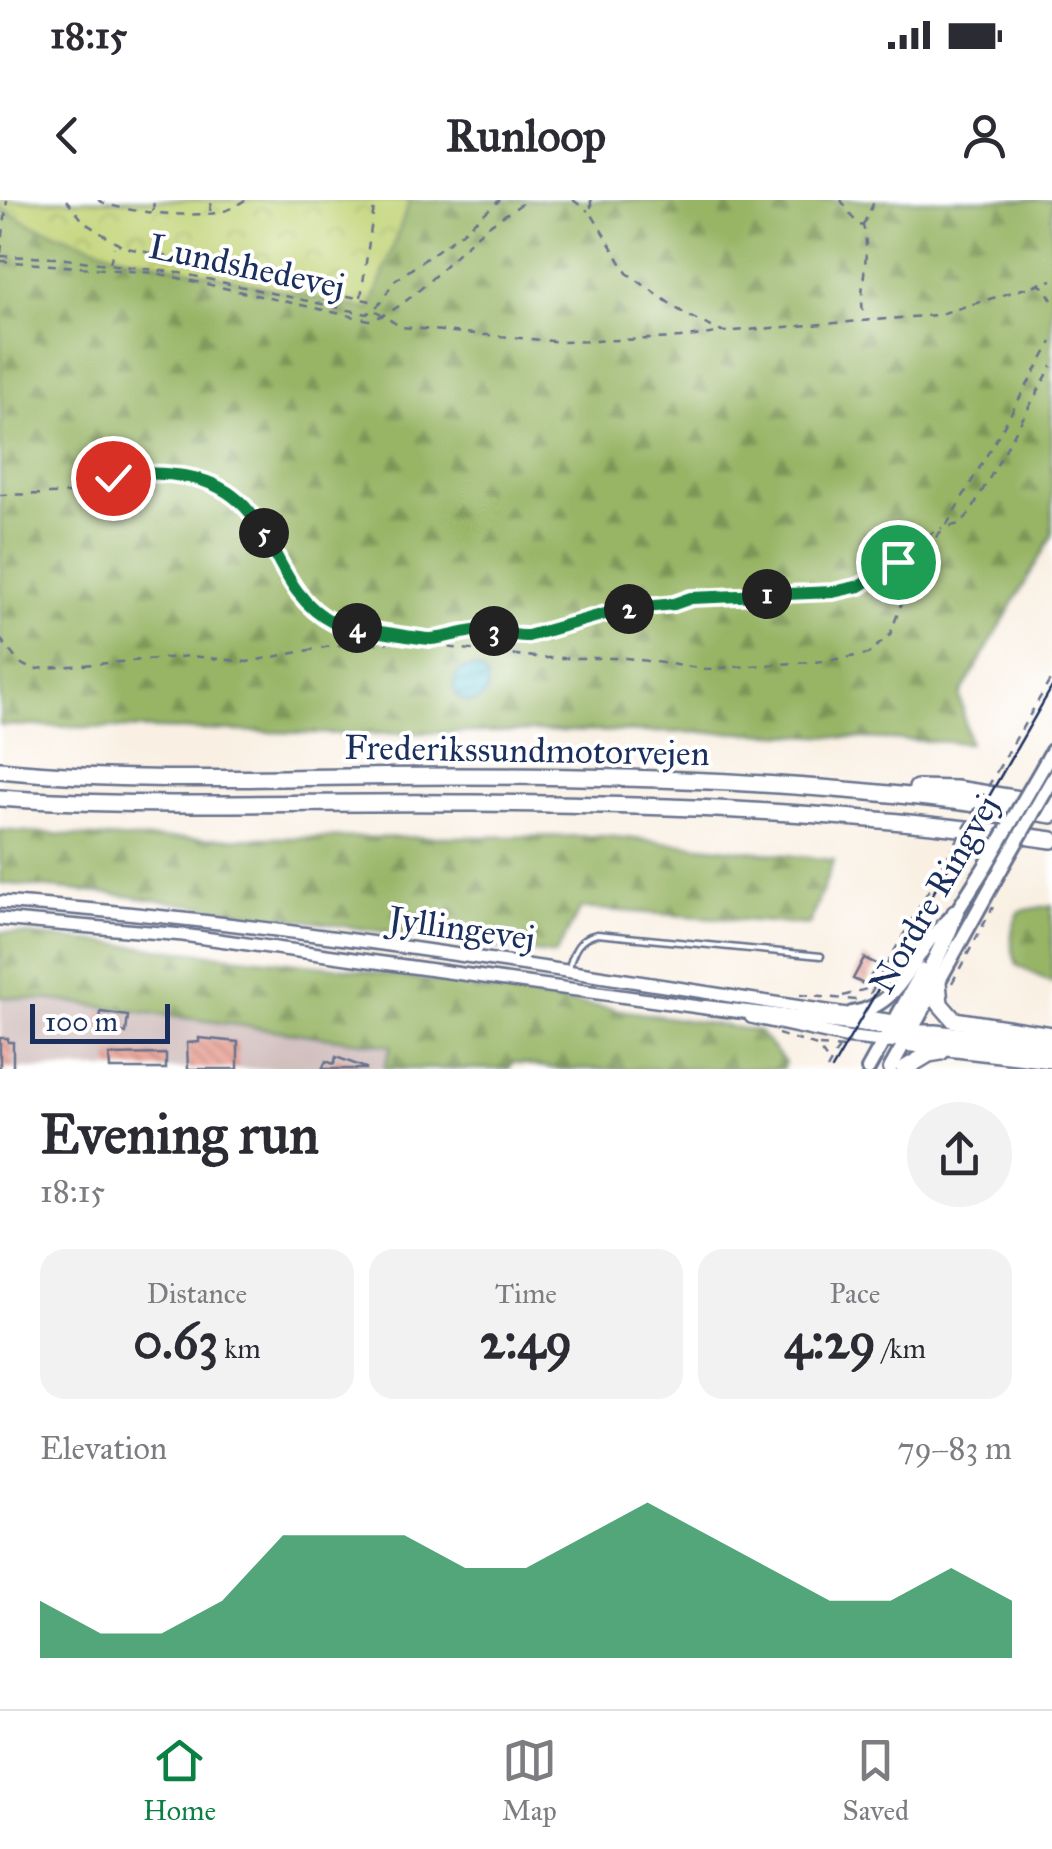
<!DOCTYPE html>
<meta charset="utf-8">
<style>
body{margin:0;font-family:"IM FELL Great Primer",serif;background:#f2f2f3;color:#2b2b33;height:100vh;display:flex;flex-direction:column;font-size:38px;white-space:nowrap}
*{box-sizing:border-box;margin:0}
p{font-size:32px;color:#7c7c81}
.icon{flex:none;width:55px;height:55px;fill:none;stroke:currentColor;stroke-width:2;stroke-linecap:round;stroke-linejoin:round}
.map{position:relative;height:869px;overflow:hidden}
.drawer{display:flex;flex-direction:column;background:#fff;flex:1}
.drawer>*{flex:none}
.scale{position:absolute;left:30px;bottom:25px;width:140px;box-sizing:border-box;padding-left:10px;border:5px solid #1b2f5e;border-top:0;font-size:28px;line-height:35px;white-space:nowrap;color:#1b2f5e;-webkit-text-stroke:8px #fff;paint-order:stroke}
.pin{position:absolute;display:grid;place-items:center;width:85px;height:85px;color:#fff;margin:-42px;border:5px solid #fff;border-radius:50%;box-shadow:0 2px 10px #0007}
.km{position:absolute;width:50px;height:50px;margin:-25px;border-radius:50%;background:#222;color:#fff;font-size:28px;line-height:50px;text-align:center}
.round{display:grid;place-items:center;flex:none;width:105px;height:105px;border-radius:52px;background:#f2f2f3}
.overview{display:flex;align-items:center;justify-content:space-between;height:170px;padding:0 40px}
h1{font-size:55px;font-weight:700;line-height:75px}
.figures{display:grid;grid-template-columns:repeat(3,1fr);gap:15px;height:170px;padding:10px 40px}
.figures div{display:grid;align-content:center;border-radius:25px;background:#f2f2f3;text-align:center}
.figures b{font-size:50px;font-weight:700}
.figures small{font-size:28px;font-weight:400}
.figures p{font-size:28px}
.chart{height:280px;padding:20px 40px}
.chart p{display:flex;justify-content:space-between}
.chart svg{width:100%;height:180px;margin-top:10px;fill:#0b8043;opacity:.7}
.status{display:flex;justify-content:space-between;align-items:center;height:70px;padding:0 50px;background:#fff;direction:ltr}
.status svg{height:28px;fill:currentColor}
header{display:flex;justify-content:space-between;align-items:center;height:130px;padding:0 40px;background:#fff;font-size:45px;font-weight:700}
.tab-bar{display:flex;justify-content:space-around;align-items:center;height:140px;border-top:2px solid #e1e1e2;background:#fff;font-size:28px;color:#7c7c81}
.tab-bar a{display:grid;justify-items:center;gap:5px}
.tab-bar .current{color:#0b8043}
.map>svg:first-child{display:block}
</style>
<div class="status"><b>18:15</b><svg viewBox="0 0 49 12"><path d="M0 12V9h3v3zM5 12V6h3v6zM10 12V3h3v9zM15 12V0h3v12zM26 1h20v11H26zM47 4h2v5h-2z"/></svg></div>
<header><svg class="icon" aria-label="back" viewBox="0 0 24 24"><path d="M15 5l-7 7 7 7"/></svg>Runloop<svg class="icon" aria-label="person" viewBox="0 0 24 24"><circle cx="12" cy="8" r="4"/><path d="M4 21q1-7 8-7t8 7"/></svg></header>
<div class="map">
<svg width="1052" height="869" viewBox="0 0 1052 869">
<defs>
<pattern id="forest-firs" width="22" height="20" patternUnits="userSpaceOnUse" patternTransform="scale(2.5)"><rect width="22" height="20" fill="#98b566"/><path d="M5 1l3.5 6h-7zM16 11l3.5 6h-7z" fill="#7b9457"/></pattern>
<pattern id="park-crowns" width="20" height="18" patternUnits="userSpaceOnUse" patternTransform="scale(2.5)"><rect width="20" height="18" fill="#c1d375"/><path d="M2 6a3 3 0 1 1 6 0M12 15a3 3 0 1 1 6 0" fill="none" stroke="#a5b568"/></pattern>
<pattern id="water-rules" width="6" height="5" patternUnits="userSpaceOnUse" patternTransform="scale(2.5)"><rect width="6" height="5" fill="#58c4d0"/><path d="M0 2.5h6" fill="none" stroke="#48a0ac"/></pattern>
<pattern id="building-back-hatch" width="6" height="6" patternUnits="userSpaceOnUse" patternTransform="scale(2.5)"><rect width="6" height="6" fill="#e79d90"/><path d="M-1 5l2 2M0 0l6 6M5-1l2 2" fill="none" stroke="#ba8079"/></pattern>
</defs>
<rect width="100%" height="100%" fill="#fff"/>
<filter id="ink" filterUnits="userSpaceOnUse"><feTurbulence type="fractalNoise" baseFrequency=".01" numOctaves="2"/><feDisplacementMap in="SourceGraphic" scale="20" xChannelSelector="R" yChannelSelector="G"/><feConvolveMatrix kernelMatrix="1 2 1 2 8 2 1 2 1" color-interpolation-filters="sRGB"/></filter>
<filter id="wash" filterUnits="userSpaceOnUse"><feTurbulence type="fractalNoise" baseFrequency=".0048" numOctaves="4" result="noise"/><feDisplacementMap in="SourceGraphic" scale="40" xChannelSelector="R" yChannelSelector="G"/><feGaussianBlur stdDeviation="2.25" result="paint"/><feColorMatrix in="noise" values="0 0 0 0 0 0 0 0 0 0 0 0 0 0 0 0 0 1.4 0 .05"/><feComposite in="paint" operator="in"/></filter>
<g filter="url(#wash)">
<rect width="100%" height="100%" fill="#f9f0e3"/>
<path fill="#d1bfbe" d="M0,797L53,800L392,846L384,867L386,869H0Z"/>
<g fill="url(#forest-firs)" stroke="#5a7262" stroke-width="2.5">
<path d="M0,0H1052V336L960,495L969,543L750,533L552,531L347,534L0,525Z"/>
<path d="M0,630L121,639L607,636L834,660L809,725L581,708L555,755L111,694L0,683Z"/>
<path d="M1052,705V783L1017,765C1010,744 1009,730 1020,711Z"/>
<path d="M0,732L345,768L758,831L785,862L782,869H558L513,862L509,869H386L384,868L391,846L53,800L0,797Z"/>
</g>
<path fill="url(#park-crowns)" stroke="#6e816a" stroke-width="2.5" d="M0,0H410L370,110L113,53L33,25L0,7Z"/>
<circle fill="url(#water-rules)" stroke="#3a7a97" stroke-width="2.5" cx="471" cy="485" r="17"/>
<g id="blocks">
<g fill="url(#building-back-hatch)">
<path d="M864,758L877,764L866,785L853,779Z"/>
<path d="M101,812L128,816L126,833L99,828Z"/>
<path d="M0,838H8V842H13V869H0Z"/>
<path d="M199,838L238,842V869H188L187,843L199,842Z"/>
<path d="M166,854V869H110L109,855Z"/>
<path d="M336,857L366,868V869H322L326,861L334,864Z"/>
</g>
</g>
</g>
<g filter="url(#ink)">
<use href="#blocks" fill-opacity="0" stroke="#69738d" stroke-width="2.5"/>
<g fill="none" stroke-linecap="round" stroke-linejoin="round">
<defs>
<path id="lane" d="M569,767C574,750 579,738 597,734L821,756"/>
<g id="secondary">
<path d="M0,702C302,724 601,778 901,822"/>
<path d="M0,719L183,735L713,809"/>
<path d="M751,817L845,837L890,842"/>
</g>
<g id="primary">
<path d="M1043,567L1052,551"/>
<path d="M950,722L986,665"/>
<path d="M705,807L875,827H896"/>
<path d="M852,813C893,807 905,775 926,745C933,734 944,725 953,715"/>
<path d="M868,869L923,770"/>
<path d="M890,869L1002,667"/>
</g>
<g id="highway">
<path d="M0,570C151,585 303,576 455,576C654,576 855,583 1052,615"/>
<path d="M917,588L956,589L1052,604"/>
<path d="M0,598C156,609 314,601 470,603C665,604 858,612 1052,640"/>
<path d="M955,713C942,758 909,796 904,843L1052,860"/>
<path d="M938,782L940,804L954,820L1052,835"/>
<path d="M884,841L916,833H935L1052,846"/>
<path d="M904,869L929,854L941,852"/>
</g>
</defs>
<use href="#lane" stroke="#69738d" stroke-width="9"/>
<use href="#secondary" stroke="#69738d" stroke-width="16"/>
<use href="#primary" stroke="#69738d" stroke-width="18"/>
<use href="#highway" stroke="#69738d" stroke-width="20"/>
<g stroke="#69738d" stroke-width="2.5" stroke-dasharray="8 8" stroke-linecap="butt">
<path d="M66,0L85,23L123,47L380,103"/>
<path d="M98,0C119,13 191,17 216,13C226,12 237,5 245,0"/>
<path d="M573,0L588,11"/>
<path d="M591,0V13L627,73L686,115L722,132L937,115L1052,80"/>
<path d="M841,0L857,24L863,26C872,56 857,88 864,118"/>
<path d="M153,11L154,0"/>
<path d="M210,11L212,0"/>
<path d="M863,25L875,0"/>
<path d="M1,53L7,0"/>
<path d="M0,56L58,58L180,73L367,114L381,103L393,82L459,35L500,0"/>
<path d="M0,61L156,73L369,120C406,113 451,56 481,32C495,20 512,11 527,0"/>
<path d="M110,63L114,47"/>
<path d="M1036,84L1044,87L1052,100"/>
<path d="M361,97L375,0"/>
<path d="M376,111L401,127L562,142L680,138L717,133"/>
<path d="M0,295C25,294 52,295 76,292C89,290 100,282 112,278C139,270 168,271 195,278C280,300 266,388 333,422C341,426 421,439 431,439C449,439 466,430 484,430C499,429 512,437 528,436L619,411L674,404L691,398C739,393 819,401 861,386C894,374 910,341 942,328"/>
<path d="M950,326L960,324L970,313L1052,166"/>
<path d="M0,439C13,452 16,466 35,469L191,456L247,462L331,446L399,442L544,458H626L706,469L826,461L868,454L890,435L918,357L946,326L1052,142"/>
<path d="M997,571L1052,477"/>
<path d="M952,783L993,707"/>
<path d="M870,794L948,656"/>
<path d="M800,795L856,800"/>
<path d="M843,796L873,787"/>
<path d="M778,834L817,846L830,864"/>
<path d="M819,846L846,848"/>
<path d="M827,869L841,844"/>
</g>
<use href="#lane" stroke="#fff" stroke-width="4"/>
<use href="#secondary" stroke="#fff" stroke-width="11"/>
<use href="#primary" stroke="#fff" stroke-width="12"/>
<use href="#highway" stroke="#fff" stroke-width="15"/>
<path stroke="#1b2f5e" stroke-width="2.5" d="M832,869L1052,487"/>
<defs>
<g id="primary-bridge">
<path d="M986,665L1043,567"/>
<path d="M1002,667L1052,580"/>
</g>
</defs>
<use href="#primary-bridge" stroke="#69738d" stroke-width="18" stroke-linecap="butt"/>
<path stroke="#69738d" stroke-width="2.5" stroke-dasharray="8 8" stroke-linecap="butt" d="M948,656L997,571"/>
<use href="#primary-bridge" stroke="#fff" stroke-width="12"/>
</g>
</g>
<g fill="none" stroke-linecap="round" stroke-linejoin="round" filter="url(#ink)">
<defs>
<path id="route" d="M113,278C139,272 163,272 189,277C281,295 264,388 334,423C341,426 422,439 431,439C449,438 466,430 484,430C500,429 512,437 528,436L619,410L674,404L691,398L833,392L860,386L898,362"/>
</defs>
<use href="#route" stroke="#fff" stroke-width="20"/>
<use href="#route" stroke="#0b8043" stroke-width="12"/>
</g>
<g text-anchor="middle" stroke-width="8" stroke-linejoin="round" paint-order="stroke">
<g font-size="35" fill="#1b2f5e" stroke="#fff">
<text transform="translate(247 66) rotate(12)" y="12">Lundshedevej</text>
<text transform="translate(527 550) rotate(1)" y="12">Frederikssundmotorvejen</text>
<text transform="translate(934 694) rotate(-60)" y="12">Nordre Ringvej</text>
<text transform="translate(462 728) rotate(8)" y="12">Jyllingevej</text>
</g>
</g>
</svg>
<div class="scale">100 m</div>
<div class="pin" style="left:898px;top:362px;background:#1e9e55"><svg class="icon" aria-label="arrive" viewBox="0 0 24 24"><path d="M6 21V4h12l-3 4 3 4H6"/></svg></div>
<div class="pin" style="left:113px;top:278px;background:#d93025"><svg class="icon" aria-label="check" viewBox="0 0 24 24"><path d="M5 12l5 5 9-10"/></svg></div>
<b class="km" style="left:767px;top:394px">1</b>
<b class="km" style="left:629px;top:409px">2</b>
<b class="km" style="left:494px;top:431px">3</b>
<b class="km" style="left:357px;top:428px">4</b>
<b class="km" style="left:264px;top:333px">5</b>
</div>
<section class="drawer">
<div class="overview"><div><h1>Evening run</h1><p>18:15</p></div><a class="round"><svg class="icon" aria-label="share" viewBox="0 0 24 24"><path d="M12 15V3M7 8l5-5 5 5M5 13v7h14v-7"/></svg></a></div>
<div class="figures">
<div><p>Distance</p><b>0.63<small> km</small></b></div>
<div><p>Time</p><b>2:49</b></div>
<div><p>Pace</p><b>4:29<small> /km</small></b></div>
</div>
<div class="chart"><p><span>Elevation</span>79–83 m</p>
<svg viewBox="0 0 160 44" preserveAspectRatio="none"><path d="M0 44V30L10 38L20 38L30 30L40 14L50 14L60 14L70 22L80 22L90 14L100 6L110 14L120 22L130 30L140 30L150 22L160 30V44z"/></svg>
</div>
</section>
<nav class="tab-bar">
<a class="current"><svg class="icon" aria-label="home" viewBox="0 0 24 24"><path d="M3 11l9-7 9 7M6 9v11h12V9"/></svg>Home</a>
<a><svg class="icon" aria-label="map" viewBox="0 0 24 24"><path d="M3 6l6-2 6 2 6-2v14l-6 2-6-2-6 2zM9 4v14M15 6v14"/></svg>Map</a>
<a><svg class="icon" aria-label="saved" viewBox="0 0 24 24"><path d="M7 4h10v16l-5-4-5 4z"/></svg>Saved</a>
</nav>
